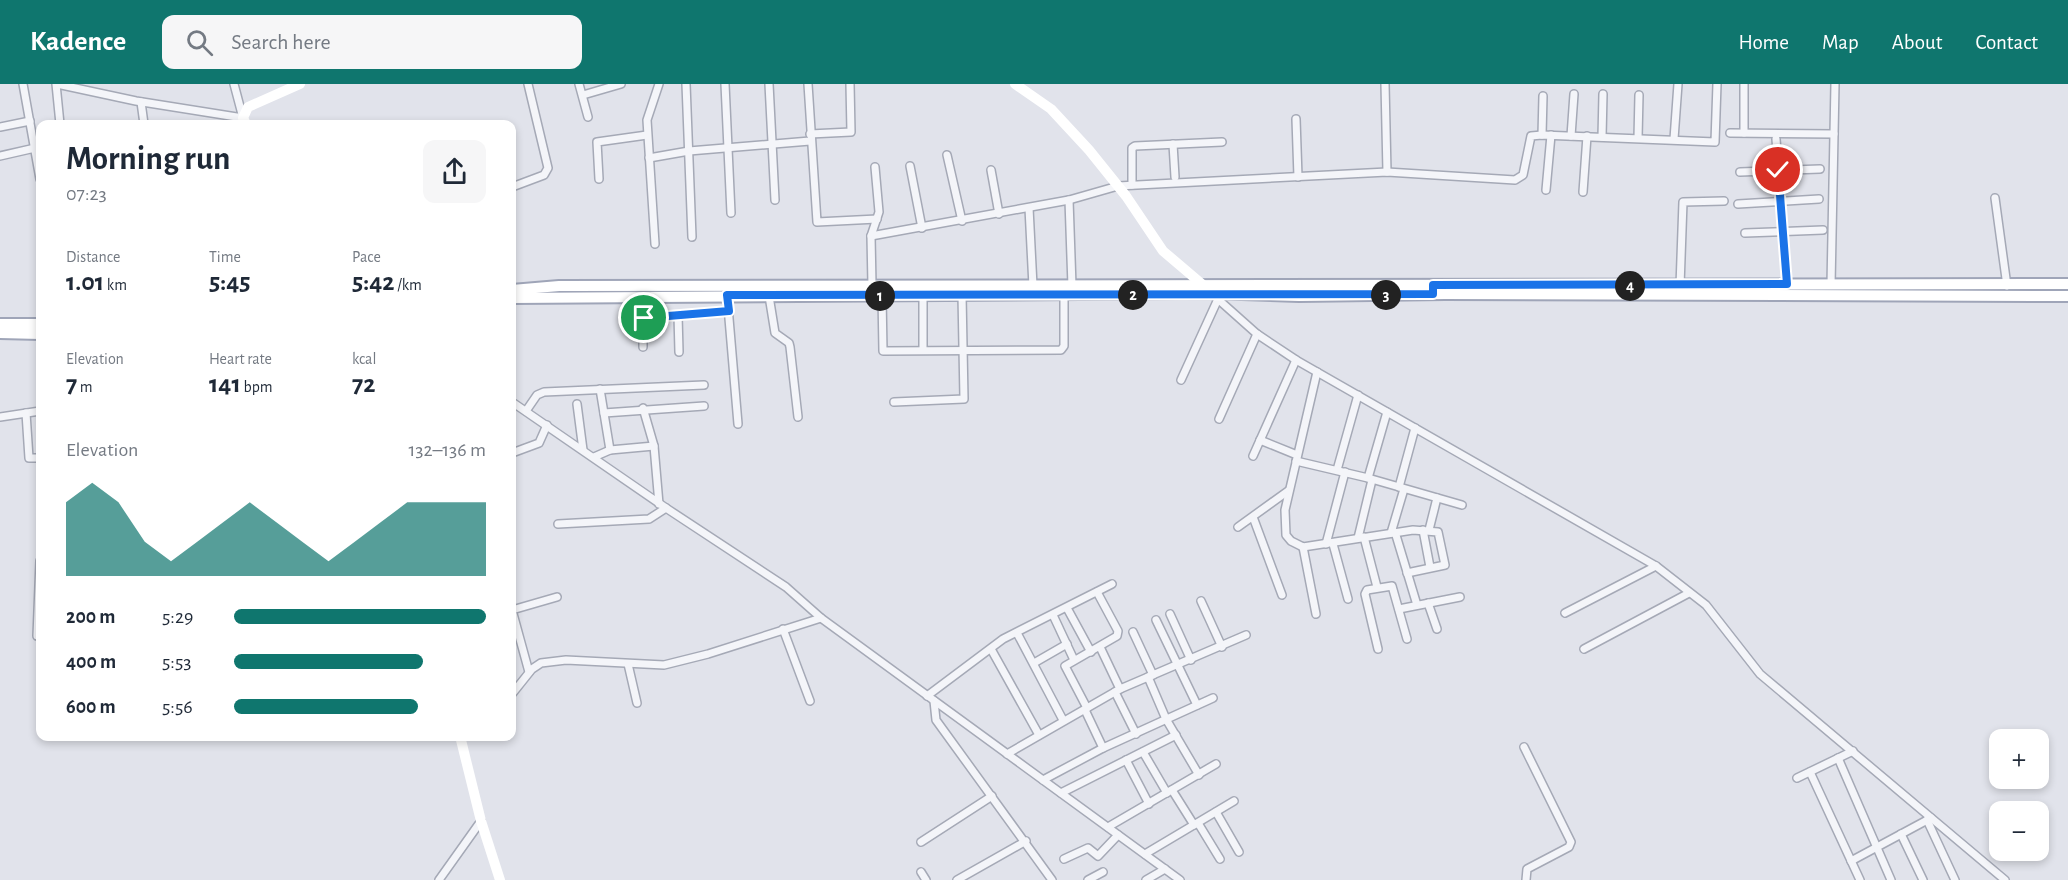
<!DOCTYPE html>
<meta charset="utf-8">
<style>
body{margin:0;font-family:"Alegreya Sans",sans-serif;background:#f6f6f7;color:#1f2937;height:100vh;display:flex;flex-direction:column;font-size:22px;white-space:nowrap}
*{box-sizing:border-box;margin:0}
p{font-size:20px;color:#747a83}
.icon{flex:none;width:33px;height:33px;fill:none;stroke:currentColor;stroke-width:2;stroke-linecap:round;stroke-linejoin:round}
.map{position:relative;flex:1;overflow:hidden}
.drawer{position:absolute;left:36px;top:36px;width:480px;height:621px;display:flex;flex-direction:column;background:#fff;border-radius:12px;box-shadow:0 3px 9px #0003}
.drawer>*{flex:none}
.buttons{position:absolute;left:1989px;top:645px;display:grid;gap:12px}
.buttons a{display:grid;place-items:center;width:60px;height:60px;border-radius:12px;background:#fff;box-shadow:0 3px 9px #0003;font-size:30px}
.pin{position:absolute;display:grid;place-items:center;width:51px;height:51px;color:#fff;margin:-26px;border:3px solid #fff;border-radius:50%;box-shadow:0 2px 6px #0007}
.km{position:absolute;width:30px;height:30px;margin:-15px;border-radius:50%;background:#222;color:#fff;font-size:16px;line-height:30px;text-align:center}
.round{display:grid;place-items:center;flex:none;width:63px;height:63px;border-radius:12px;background:#f6f6f7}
.head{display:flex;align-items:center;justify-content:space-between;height:102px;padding:0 30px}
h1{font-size:33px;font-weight:700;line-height:45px}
.metrics{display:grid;grid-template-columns:repeat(3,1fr);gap:9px;height:102px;padding:6px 30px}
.metrics div{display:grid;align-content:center}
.metrics b{font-size:26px;font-weight:700}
.metrics small{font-size:16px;font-weight:400}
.metrics p{font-size:16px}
.chart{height:168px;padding:12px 30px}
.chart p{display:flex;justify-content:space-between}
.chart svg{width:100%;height:108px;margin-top:6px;fill:#0f766e;opacity:.7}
ul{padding:0 30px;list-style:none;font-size:20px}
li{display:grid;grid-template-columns:96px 72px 1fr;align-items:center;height:45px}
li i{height:15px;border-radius:8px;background:#0f766e}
header{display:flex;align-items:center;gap:36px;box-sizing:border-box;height:84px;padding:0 30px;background:#0f766e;color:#fff}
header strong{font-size:28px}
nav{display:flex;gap:33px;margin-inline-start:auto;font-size:21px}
.search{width:420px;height:54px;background:#f6f6f7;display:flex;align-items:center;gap:15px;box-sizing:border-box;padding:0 21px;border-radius:12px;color:#747a83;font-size:22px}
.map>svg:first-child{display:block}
</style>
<header>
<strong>Kadence</strong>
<div class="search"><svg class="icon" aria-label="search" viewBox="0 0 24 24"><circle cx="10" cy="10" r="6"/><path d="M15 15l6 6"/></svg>Search here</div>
<nav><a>Home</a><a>Map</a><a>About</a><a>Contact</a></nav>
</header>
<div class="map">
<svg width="2068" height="796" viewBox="0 0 2068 796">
<rect width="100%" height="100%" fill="#e1e3eb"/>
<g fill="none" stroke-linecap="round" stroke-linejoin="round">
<defs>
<g id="street">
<path d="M23,0L40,95"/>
<path d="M56,0L60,40"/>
<path d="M57,0L136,17L243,34L234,0"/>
<path d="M579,0L588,33"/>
<path d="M686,0L692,153"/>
<path d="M725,0L731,129"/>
<path d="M769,0L775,116"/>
<path d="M808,0L817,138L877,135"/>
<path d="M1385,0L1387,88"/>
<path d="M1744,0V49"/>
<path d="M583,11L621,0"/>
<path d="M141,18L144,40"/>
<path d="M1296,35L1298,93"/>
<path d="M0,43L30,37"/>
<path d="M1730,49L1834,50"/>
<path d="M810,50L851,48L850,0"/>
<path d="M1542,51L1543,12"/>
<path d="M1571,52L1574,10"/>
<path d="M1602,53L1603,10"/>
<path d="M1638,54L1639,11"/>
<path d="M1674,55L1678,0"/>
<path d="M1776,55L1787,200"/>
<path d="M1173,60L1175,93"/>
<path d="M947,71L962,137"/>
<path d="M0,72L35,64"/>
<path d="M649,74L689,67L810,57"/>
<path d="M910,82L922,144"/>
<path d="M991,86L999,130"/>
<path d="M1740,88L1820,85"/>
<path d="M599,95L597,58L647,51"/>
<path d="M1132,101V64L1135,62L1222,58"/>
<path d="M512,103L544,91L548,84L528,0"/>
<path d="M1546,106L1551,51"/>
<path d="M1583,108L1587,52"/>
<path d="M1995,114L2007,202"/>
<path d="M1069,116L1072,202"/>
<path d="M1738,120L1819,115"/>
<path d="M1029,124L1033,202"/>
<path d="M1745,149L1823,146"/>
<path d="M871,152L1069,116L1118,102L1387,88L1515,96L1523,91L1531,52L1542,51L1715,58L1717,0"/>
<path d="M655,160L647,36L659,0"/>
<path d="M872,201L871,152L879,128L875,83"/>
<path d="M1831,201L1835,0"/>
<path d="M1680,202L1683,118L1724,117"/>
<path d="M1211,209L1257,250L1296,276L1656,482L1706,521L1760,590L2005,796"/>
<path d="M727,211L738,340"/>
<path d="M923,211V266"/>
<path d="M769,212L775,249L789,259L790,263L798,333"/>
<path d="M882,212L883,267L1061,266L1064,262V211"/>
<path d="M678,231L679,268"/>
<path d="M643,263V235L729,227"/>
<path d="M1317,288L1285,426L1286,451L1291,457L1303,463L1413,446L1438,448L1445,481L1407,489"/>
<path d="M1181,296L1218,215"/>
<path d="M600,305L610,366"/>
<path d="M512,318L666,424L786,503L821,534L1180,796"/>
<path d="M894,318L964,315L962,211"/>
<path d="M577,320L583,366"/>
<path d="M643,324L654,362L659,420"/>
<path d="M526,327L537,311L544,308L704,301"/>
<path d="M26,329L29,374H40"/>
<path d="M604,329L704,322"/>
<path d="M0,333L40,327"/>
<path d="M1219,335L1257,250"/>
<path d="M1260,356L1297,371"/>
<path d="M512,369L539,359L547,341"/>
<path d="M1253,372L1296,276"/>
<path d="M594,373L610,366L654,362"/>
<path d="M1296,377L1368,394L1462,421"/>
<path d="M1337,386L1358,311"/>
<path d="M1368,394L1387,328"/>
<path d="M1399,403L1415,344"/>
<path d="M1253,433L1282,511"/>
<path d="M558,440L649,435L666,424"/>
<path d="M1238,443L1288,407"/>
<path d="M1423,446L1430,483"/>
<path d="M1429,446L1437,414"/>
<path d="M1395,448L1417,521"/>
<path d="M1391,449L1404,405"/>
<path d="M1364,453L1377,503"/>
<path d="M1358,454L1372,396"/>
<path d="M1326,460L1345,388"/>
<path d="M1333,460L1348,515"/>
<path d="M1303,463L1316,530"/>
<path d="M1201,517L1222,563"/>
<path d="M1428,519L1437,545"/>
<path d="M1067,524L1091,568"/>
<path d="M1399,525L1460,513"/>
<path d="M1565,529L1656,482"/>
<path d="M1170,530L1191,576"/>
<path d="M1053,531L1074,576"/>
<path d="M1156,536L1197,621"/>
<path d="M783,545L810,617"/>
<path d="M1133,548L1153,591"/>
<path d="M1017,549L1063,636"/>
<path d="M37,552L40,477"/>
<path d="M1100,563L1120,605"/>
<path d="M991,565L1039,651"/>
<path d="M1378,565L1365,510L1367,506L1392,502L1407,555"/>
<path d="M1584,565L1689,509"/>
<path d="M1034,579L1067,560"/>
<path d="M628,580L637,619"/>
<path d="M529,588L512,526L557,513"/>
<path d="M1148,593L1166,635L1199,691"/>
<path d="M1115,608L1136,650"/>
<path d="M512,610L532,585L541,579L566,576L664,581L708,570L821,534"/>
<path d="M927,612L1003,555L1112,500"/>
<path d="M934,617L936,636L1052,796"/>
<path d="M1087,624L1065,582L1117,552L1118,547L1097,508"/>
<path d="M1085,626L1103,664"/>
<path d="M1524,663L1571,758L1569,763L1527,785L1526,796"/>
<path d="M1143,668L1167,709"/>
<path d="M1007,670L1120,605L1246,551"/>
<path d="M1838,674L1891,796"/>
<path d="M1126,676L1149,720"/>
<path d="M1810,688L1860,796"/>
<path d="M1797,694L1853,667"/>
<path d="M1043,696L1103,664L1213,614"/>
<path d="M1172,706L1194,741"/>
<path d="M1061,709L1176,651"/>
<path d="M1216,728L1239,768"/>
<path d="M1927,736L1955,796"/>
<path d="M1198,739L1220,775"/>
<path d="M1108,743L1216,680"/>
<path d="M1901,750L1923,796"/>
<path d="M921,758L992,712"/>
<path d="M1145,770L1234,717"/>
<path d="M1064,775L1088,764L1098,772L1118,751"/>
<path d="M1851,777L1931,734"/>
<path d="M921,788L926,796"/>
<path d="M439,796L481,737"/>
<path d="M957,796L1026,757"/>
<path d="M1088,796L1103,788"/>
<path d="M1146,796L1165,785"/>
</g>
<g id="primary">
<path d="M512,206L559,202L2068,200"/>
<path d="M512,214L1211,209L1299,212L1445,210L2068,212"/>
<path d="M0,240H40"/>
<path d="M0,249L40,250"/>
</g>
</defs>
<use href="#street" stroke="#a5a9b6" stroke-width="10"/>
<use href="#primary" stroke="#9fa5b8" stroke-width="14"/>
<use href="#street" stroke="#f4f5f9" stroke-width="7"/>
<g stroke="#fff" stroke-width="10">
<path d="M1015,0L1051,25L1089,66L1126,112L1163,167L1203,201"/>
<path d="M246,40L243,34L248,23L300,0"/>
<path d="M460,652L481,737L500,796"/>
</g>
<use href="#primary" stroke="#fff" stroke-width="10"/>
</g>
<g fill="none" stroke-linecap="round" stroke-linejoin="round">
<defs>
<path id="route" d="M644,234L729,227L727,211L1433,210V201L1787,200L1778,86"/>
</defs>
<use href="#route" stroke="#fff" stroke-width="12"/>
<use href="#route" stroke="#1a73e8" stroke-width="8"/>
</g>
</svg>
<div class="buttons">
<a>+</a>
<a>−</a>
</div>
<div class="pin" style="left:644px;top:234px;background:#1e9e55"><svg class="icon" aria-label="arrive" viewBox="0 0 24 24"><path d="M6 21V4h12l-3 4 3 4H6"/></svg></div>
<div class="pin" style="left:1778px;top:86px;background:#d93025"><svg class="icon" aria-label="check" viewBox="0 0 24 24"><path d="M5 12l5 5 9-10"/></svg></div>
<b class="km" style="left:880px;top:212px">1</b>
<b class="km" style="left:1133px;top:211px">2</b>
<b class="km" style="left:1386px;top:211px">3</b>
<b class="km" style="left:1630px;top:202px">4</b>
<section class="drawer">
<div class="head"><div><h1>Morning run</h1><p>07:23</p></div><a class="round"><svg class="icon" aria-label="share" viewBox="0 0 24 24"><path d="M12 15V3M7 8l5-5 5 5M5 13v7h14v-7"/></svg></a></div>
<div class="metrics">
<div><p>Distance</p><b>1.01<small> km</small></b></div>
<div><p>Time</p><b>5:45</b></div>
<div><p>Pace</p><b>5:42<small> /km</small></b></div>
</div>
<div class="metrics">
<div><p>Elevation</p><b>7<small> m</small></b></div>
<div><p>Heart rate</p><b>141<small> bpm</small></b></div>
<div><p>kcal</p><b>72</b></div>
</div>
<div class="chart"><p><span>Elevation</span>132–136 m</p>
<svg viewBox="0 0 160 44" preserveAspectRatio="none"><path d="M0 44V14L10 6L20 14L30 30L40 38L50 30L60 22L70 14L80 22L90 30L100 38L110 30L120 22L130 14L140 14L150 14L160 14V44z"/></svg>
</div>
<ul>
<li><b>200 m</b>5:29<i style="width:100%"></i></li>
<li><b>400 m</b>5:53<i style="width:75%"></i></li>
<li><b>600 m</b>5:56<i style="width:73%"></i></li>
</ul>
</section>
</div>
